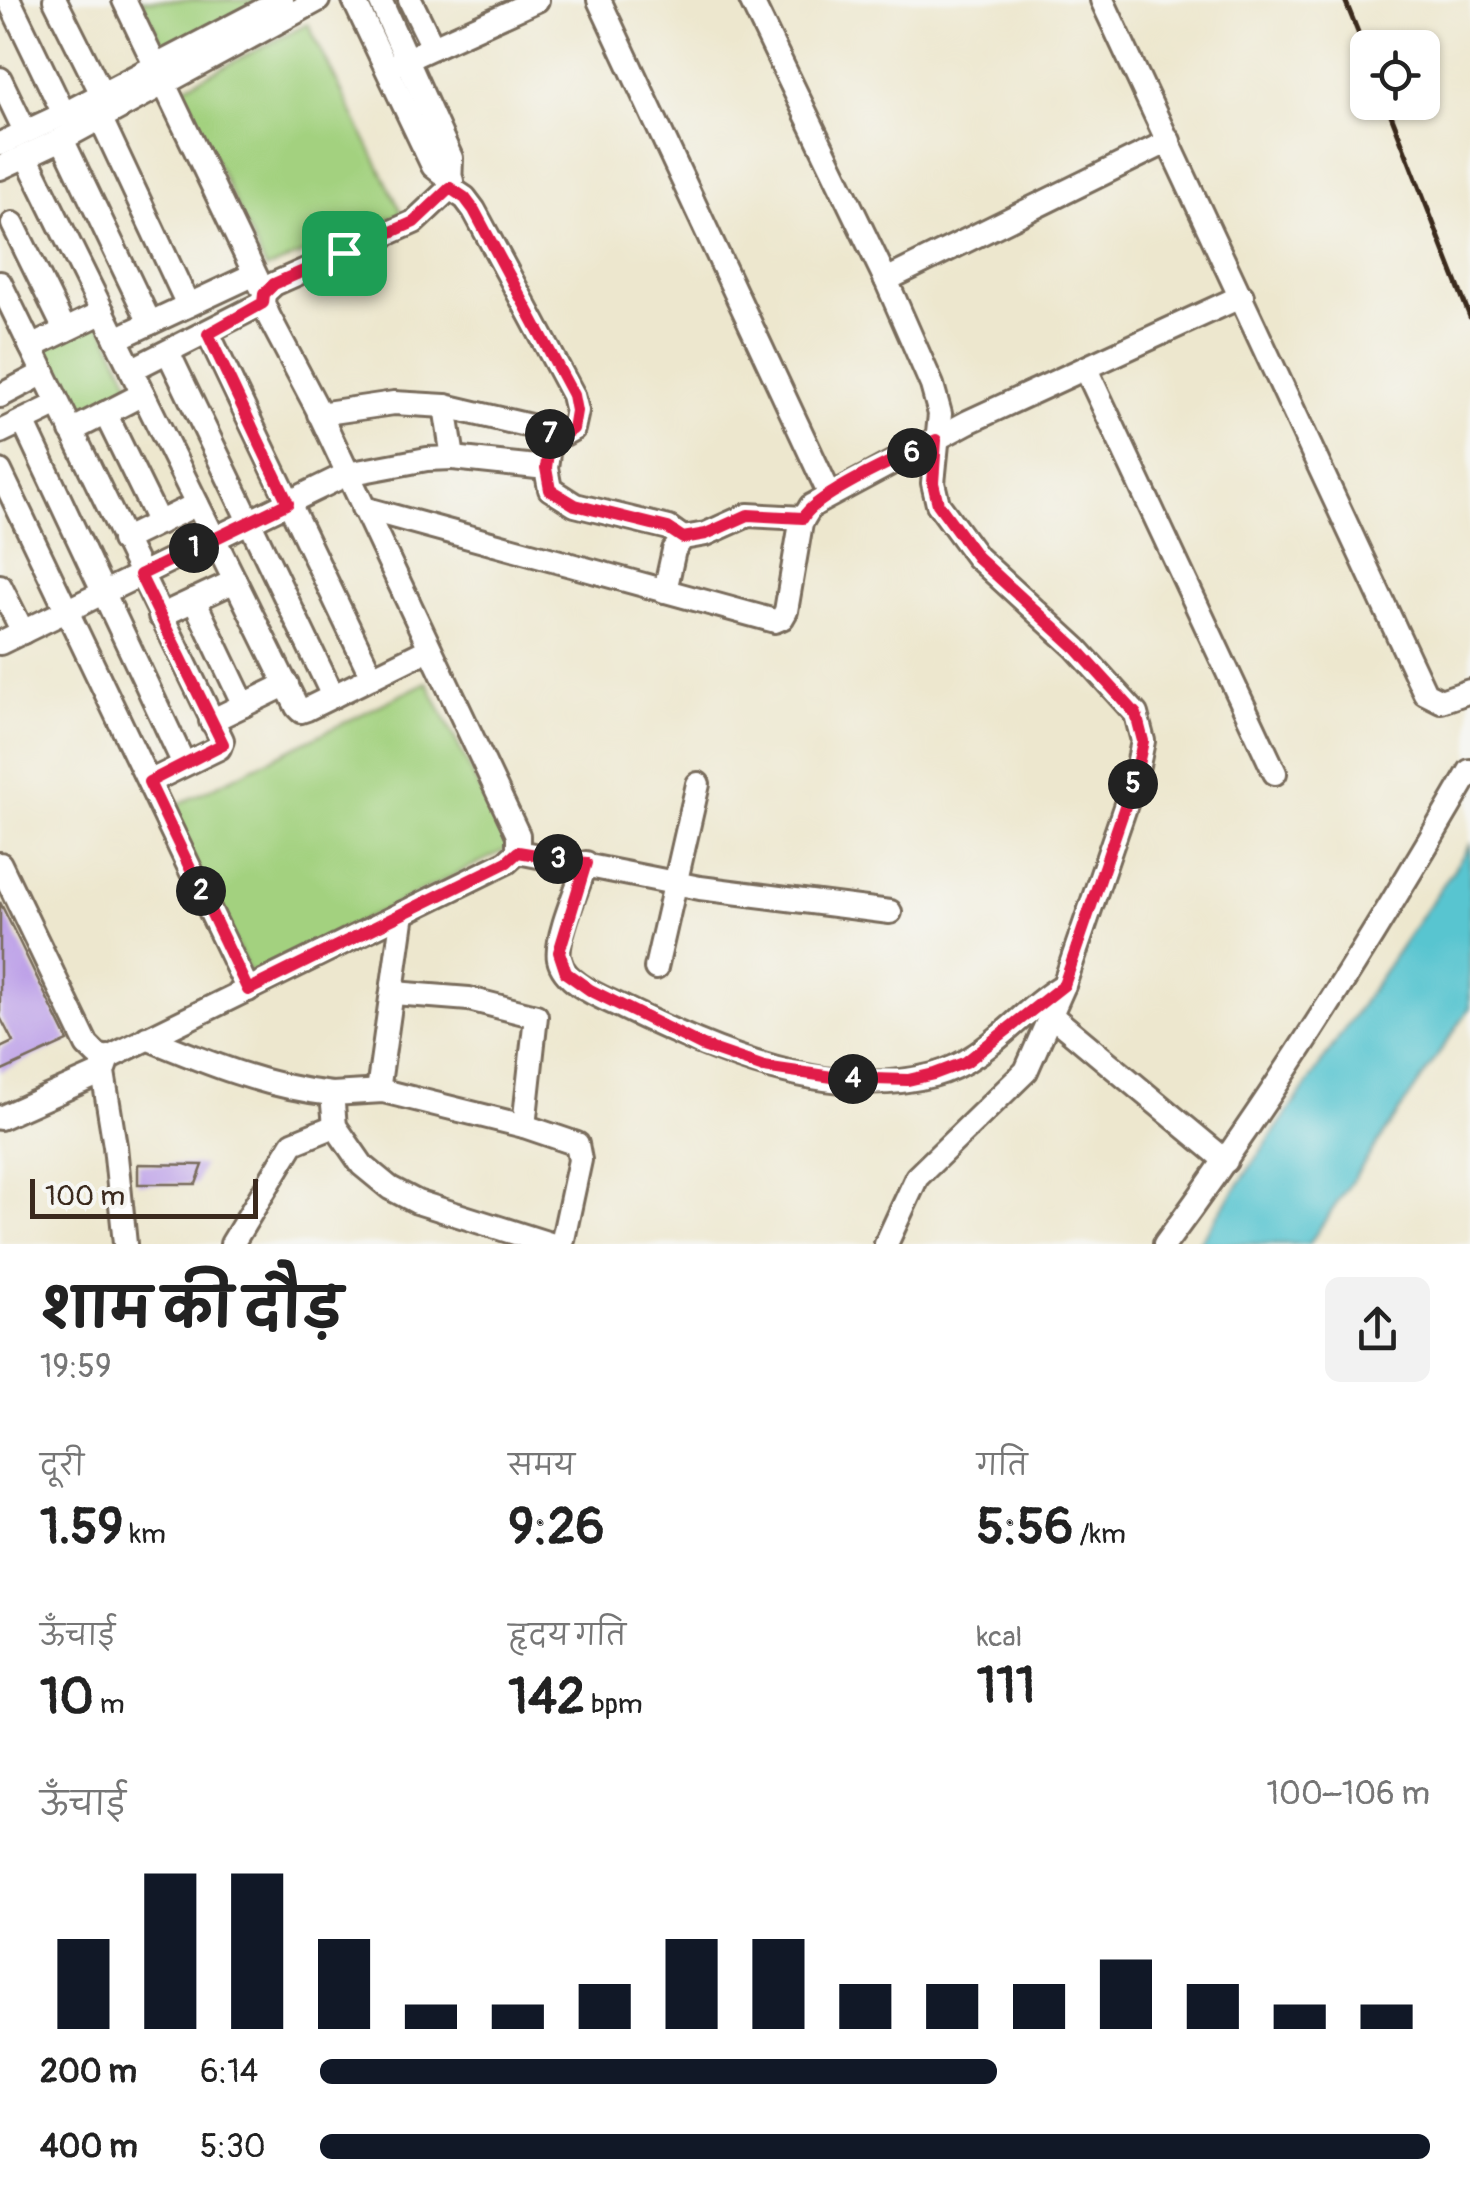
<!DOCTYPE html>
<html lang="hi">
<meta charset="utf-8">
<style>
body{margin:0;font-family:Pangolin,"Playpen Sans Deva",sans-serif;background:#f2f2f2;color:#222;height:100vh;display:flex;flex-direction:column;font-size:38px;white-space:nowrap}
*{box-sizing:border-box;margin:0}
p{font-size:32px;color:#767676}
.icon{flex:none;width:55px;height:55px;fill:none;stroke:currentColor;stroke-width:2;stroke-linecap:round;stroke-linejoin:round}
.map{position:relative;height:1244px;overflow:hidden}
.sheet{display:flex;flex-direction:column;background:#fff;flex:1}
.sheet>*{flex:none}
.buttons{position:absolute;left:1350px;top:30px;display:grid;gap:20px}
.buttons a{display:grid;place-items:center;width:90px;height:90px;border-radius:15px;background:#fff;box-shadow:0 2px 8px #0004;font-size:50px}
.scale{position:absolute;left:30px;bottom:25px;width:228px;box-sizing:border-box;padding-left:10px;border:5px solid #3b2a1e;border-top:0;font-size:28px;line-height:35px;white-space:nowrap;color:#3b2a1e;-webkit-text-stroke:8px #f6f6f2;paint-order:stroke}
.pin{position:absolute;display:grid;place-items:center;width:85px;height:85px;color:#fff;margin:-42px;border-radius:20px;box-shadow:0 5px 15px #0006}
.km{position:absolute;width:50px;height:50px;margin:-25px;border-radius:50%;background:#222;color:#fff;font-size:28px;line-height:50px;text-align:center}
.round{display:grid;place-items:center;flex:none;width:105px;height:105px;border-radius:15px;background:#f2f2f2}
.head{display:flex;align-items:center;justify-content:space-between;height:170px;padding:0 40px}
h1{font-size:55px;font-weight:700;line-height:75px}
.metrics{display:grid;grid-template-columns:repeat(3,1fr);gap:15px;height:170px;padding:10px 40px}
.metrics div{display:grid;align-content:center}
.metrics b{font-size:50px;font-weight:700}
.metrics small{font-size:28px;font-weight:400}
.metrics p{font-size:28px}
.chart{height:280px;padding:20px 40px}
.chart p{display:flex;justify-content:space-between}
.chart svg{width:100%;height:180px;margin-top:10px;stroke:#111827;stroke-width:6}
ul{padding:0 40px;list-style:none;font-size:32px}
li{display:grid;grid-template-columns:160px 120px 1fr;align-items:center;height:75px}
li i{height:25px;border-radius:12px;background:#111827}
.map>svg:first-child{display:block}
</style>
<div class="map">
<svg width="1470" height="1244" viewBox="0 0 1470 1244">
<rect width="100%" height="100%" fill="#f6f6f2"/>
<filter id="ink" filterUnits="userSpaceOnUse"><feTurbulence type="fractalNoise" baseFrequency=".01" numOctaves="2"/><feDisplacementMap in="SourceGraphic" scale="20" xChannelSelector="R" yChannelSelector="G"/><feConvolveMatrix kernelMatrix="1 2 1 2 8 2 1 2 1" color-interpolation-filters="sRGB"/></filter>
<filter id="wash" filterUnits="userSpaceOnUse"><feTurbulence type="fractalNoise" baseFrequency=".0048" numOctaves="4" result="noise"/><feDisplacementMap in="SourceGraphic" scale="40" xChannelSelector="R" yChannelSelector="G"/><feGaussianBlur stdDeviation="2.25" result="paint"/><feColorMatrix in="noise" values="0 0 0 0 0 0 0 0 0 0 0 0 0 0 0 0 0 1.4 0 .05"/><feComposite in="paint" operator="in"/></filter>
<g filter="url(#wash)">
<rect width="100%" height="100%" fill="#ede7ce"/>
<g fill="#a3d17f" stroke="#6f7e4e" stroke-width="2.5">
<path d="M141,0H266L164,48Z"/>
<path d="M308,24L402,213L266,269L182,88Z"/>
<path d="M98,317L135,394L72,425L35,348Z"/>
<path d="M427,682L509,848L251,975L169,809Z"/>
</g>
<path fill="#58c5d0" stroke="#4a7877" stroke-width="2.5" d="M1470,845V1008L1309,1244H1198Z"/>
<g id="blocks">
<g fill="#bea2e8">
<path d="M0,902L68,1041L0,1072V1048L13,1042L0,1017Z"/>
<path d="M138,1164L203,1165L196,1184H138Z"/>
</g>
</g>
</g>
<g filter="url(#ink)">
<use href="#blocks" fill-opacity="0" stroke="#796c5c" stroke-width="2.5"/>
<g fill="none" stroke-linecap="round" stroke-linejoin="round">
<defs>
<g id="minor">
<path d="M9,0L64,114"/>
<path d="M55,0L102,94"/>
<path d="M124,0L264,293L263,303L269,317L317,408L518,835V852L507,862L108,1058L103,1072L115,1146L125,1244"/>
<path d="M354,0L433,166L452,181"/>
<path d="M410,0L433,47"/>
<path d="M599,0L830,495"/>
<path d="M751,0L886,280L932,385L940,414L933,483L938,504L977,557L1076,648L1136,714L1143,741L1136,775L1064,985L1026,1071L917,1177L886,1244"/>
<path d="M1102,0L1425,693L1441,701L1470,691"/>
<path d="M394,65L537,0"/>
<path d="M0,79L25,131"/>
<path d="M100,117L188,305"/>
<path d="M62,139L150,323"/>
<path d="M0,144L64,114L282,0"/>
<path d="M26,156L297,707L301,711L307,709L429,649"/>
<path d="M0,168L62,139L318,0"/>
<path d="M13,224L65,330"/>
<path d="M886,280L1169,141"/>
<path d="M0,283L222,740L219,748L149,782"/>
<path d="M264,293L274,284L414,222L450,188L451,158L380,0"/>
<path d="M208,333L372,677"/>
<path d="M116,339L253,275"/>
<path d="M31,347L103,312"/>
<path d="M168,352L333,696"/>
<path d="M1086,369L1275,773"/>
<path d="M131,370L263,303"/>
<path d="M0,396L44,373"/>
<path d="M105,413L159,523"/>
<path d="M319,414L394,403L445,406L564,434L573,429L577,411L573,395L474,210L465,198L450,188"/>
<path d="M23,421L184,764"/>
<path d="M71,431L143,394"/>
<path d="M551,431L546,468L550,489L575,505L669,528L683,538"/>
<path d="M0,432L58,404"/>
<path d="M453,458L546,468"/>
<path d="M0,471L248,990"/>
<path d="M363,508L775,621L782,618L786,611L801,523L811,506L968,422L1242,296"/>
<path d="M123,540L197,504"/>
<path d="M0,586L23,632"/>
<path d="M665,591L674,550L683,538L706,534L748,515L803,518"/>
<path d="M194,600L244,705"/>
<path d="M160,616L235,581"/>
<path d="M0,643L347,474L427,459L453,458L445,406"/>
<path d="M211,721L287,684"/>
<path d="M518,852L700,888L890,912"/>
<path d="M586,863C579,885 555,938 559,959C564,984 604,998 624,1008C716,1052 829,1102 933,1075C987,1061 1018,1012 1064,985"/>
<path d="M0,864L87,1045L97,1055L108,1058"/>
<path d="M656,968L698,784"/>
<path d="M394,993L469,999L536,1016L524,1126"/>
<path d="M1052,1016L1226,1161"/>
<path d="M147,1038C207,1063 267,1087 332,1094L335,1126L362,1165L390,1188L417,1202L550,1244"/>
<path d="M378,1091L403,913"/>
<path d="M332,1094L383,1091L524,1126L577,1144L580,1160L562,1244"/>
<path d="M0,1118L103,1072"/>
<path d="M232,1244L293,1143L335,1126"/>
<path d="M1165,1244C1276,1094 1376,933 1470,771"/>
</g>
</defs>
<use href="#minor" stroke="#796c5c" stroke-width="28"/>
<use href="#minor" stroke="#fff" stroke-width="22"/>
<g stroke="#3b2a1e" stroke-width="5">
<path d="M1345,0L1368,57"/>
<path d="M1386,102L1470,317"/>
</g>
</g>
</g>
<g fill="none" stroke-linecap="round" stroke-linejoin="round" filter="url(#ink)">
<defs>
<path id="route" d="M450,188L465,198L474,210L573,395L576,411L573,429L564,434L551,430L546,468L550,490L575,505L668,528L683,538L706,534L748,515L803,518C815,494 908,454 936,440L933,483L938,504L977,557L1076,648L1136,714L1143,741L1136,774L1064,985L966,1062L934,1074L908,1080L839,1078L764,1067L703,1046L590,990L566,973L559,952L586,863L518,852L507,862L248,990L149,782L223,744L140,575L288,503L208,334L263,303L264,294L274,284L414,222Z"/>
</defs>
<use href="#route" stroke="#fff" stroke-width="20"/>
<use href="#route" stroke="#e11d48" stroke-width="12"/>
</g>
</svg>
<div class="buttons">
<a><svg class="icon" aria-label="locate" viewBox="0 0 24 24"><circle cx="12" cy="12" r="6"/><path d="M12 2v4M12 18v4M2 12h4M18 12h4"/></svg></a>
</div>
<div class="scale">100 m</div>
<div class="pin" style="left:344px;top:253px;background:#1e9e55"><svg class="icon" aria-label="arrive" viewBox="0 0 24 24"><path d="M6 21V4h12l-3 4 3 4H6"/></svg></div>
<b class="km" style="left:194px;top:548px">1</b>
<b class="km" style="left:201px;top:891px">2</b>
<b class="km" style="left:558px;top:859px">3</b>
<b class="km" style="left:853px;top:1079px">4</b>
<b class="km" style="left:1133px;top:784px">5</b>
<b class="km" style="left:912px;top:453px">6</b>
<b class="km" style="left:550px;top:434px">7</b>
</div>
<section class="sheet">
<div class="head"><div><h1>शाम की दौड़</h1><p>19:59</p></div><a class="round"><svg class="icon" aria-label="share" viewBox="0 0 24 24"><path d="M12 15V3M7 8l5-5 5 5M5 13v7h14v-7"/></svg></a></div>
<div class="metrics">
<div><p>दूरी</p><b>1.59<small> km</small></b></div>
<div><p>समय</p><b>9:26</b></div>
<div><p>गति</p><b>5:56<small> /km</small></b></div>
</div>
<div class="metrics">
<div><p>ऊँचाई</p><b>10<small> m</small></b></div>
<div><p>हृदय गति</p><b>142<small> bpm</small></b></div>
<div><p>kcal</p><b>111</b></div>
</div>
<div class="chart"><p><span>ऊँचाई</span>100–106 m</p>
<svg viewBox="0 0 160 44" preserveAspectRatio="none"><path d="M5 44V22M15 44V6M25 44V6M35 44V22M45 44V38M55 44V38M65 44V33M75 44V22M85 44V22M95 44V33M105 44V33M115 44V33M125 44V27M135 44V33M145 44V38M155 44V38"/></svg>
</div>
<ul>
<li><b>200 m</b>6:14<i style="width:61%"></i></li>
<li><b>400 m</b>5:30<i style="width:100%"></i></li>
</ul>
</section>
